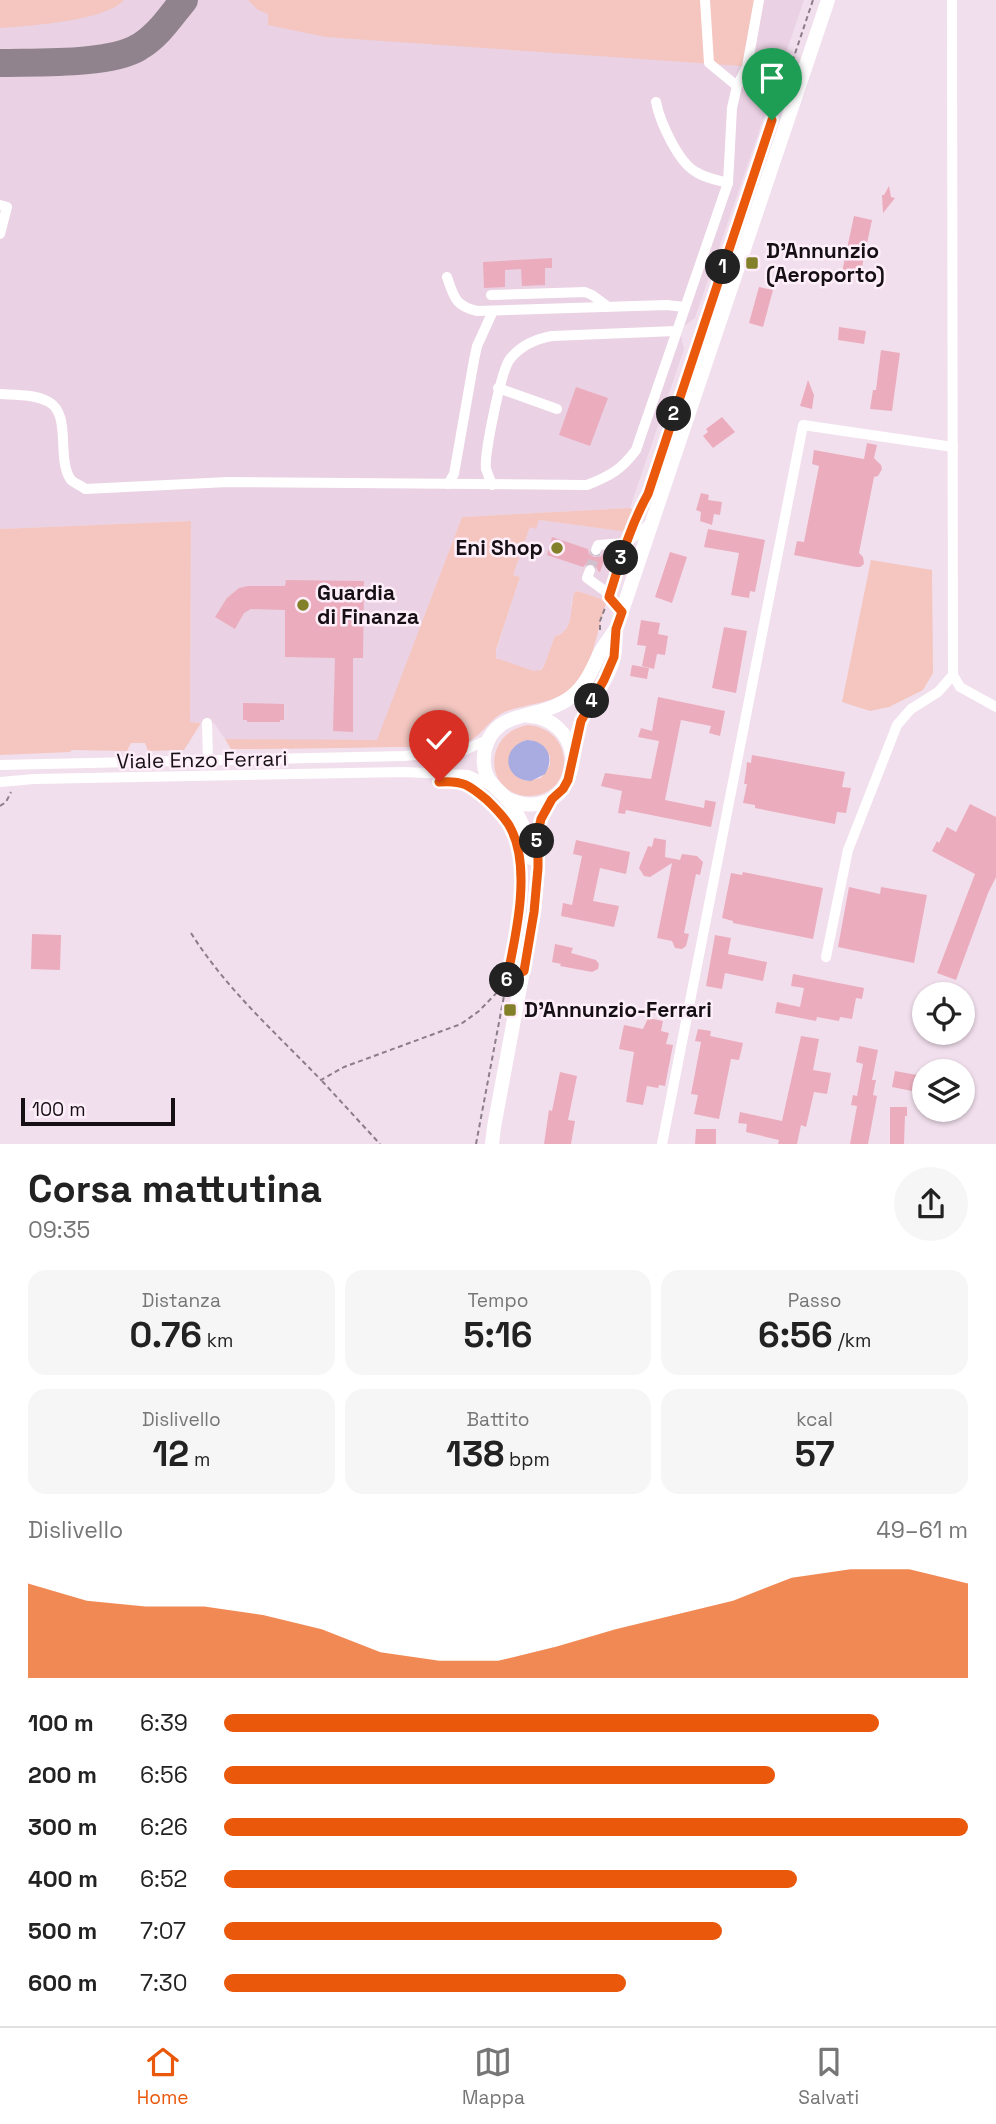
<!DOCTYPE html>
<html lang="it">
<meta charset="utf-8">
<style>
body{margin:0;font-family:"Space Grotesk",sans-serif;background:#f6f6f6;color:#222;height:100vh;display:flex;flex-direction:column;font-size:26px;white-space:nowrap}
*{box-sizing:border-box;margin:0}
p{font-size:23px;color:#767676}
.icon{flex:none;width:38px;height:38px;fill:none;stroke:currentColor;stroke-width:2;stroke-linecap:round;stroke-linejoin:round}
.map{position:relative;height:1144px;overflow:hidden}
.details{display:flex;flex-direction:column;background:#fff;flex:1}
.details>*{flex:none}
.fabs{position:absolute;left:912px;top:982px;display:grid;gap:14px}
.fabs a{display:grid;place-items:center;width:63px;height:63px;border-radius:50%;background:#fff;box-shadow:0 2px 5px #0004;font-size:35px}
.scale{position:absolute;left:21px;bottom:18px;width:154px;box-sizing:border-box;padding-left:7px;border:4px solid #161015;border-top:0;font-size:19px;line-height:24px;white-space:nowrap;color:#161015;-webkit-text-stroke:5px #fdeef9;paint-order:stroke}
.pin{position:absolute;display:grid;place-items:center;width:60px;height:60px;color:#fff;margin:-72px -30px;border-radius:50% 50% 50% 0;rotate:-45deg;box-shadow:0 0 7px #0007}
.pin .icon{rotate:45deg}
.km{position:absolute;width:35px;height:35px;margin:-18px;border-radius:50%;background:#222;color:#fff;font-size:19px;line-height:35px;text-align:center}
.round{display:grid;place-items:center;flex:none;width:74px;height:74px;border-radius:37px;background:#f6f6f6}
.summary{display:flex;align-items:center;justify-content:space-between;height:119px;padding:0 28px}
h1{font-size:38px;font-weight:600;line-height:52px}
.metrics{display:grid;grid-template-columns:repeat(3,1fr);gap:10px;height:119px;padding:7px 28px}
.metrics div{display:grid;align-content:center;border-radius:18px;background:#f6f6f6;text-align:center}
.metrics b{font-size:35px;font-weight:600}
.metrics small{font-size:19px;font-weight:400}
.metrics p{font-size:19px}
.chart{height:196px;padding:14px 28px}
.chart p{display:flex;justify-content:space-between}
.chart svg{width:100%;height:126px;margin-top:7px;fill:#ea580c;opacity:.7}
ul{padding:0 28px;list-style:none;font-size:23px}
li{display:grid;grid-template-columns:112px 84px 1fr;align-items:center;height:52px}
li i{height:18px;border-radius:9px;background:#ea580c}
.tabs{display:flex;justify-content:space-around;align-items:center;height:98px;border-top:2px solid #e0e0e0;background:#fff;font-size:19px;color:#767676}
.tabs a{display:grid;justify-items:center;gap:4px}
.tabs .active{color:#ea580c}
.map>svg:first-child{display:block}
</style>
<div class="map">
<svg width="996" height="1144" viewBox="0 0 996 1144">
<rect width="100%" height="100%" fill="#f2dfed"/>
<g fill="#ead1e3">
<path d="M0,0H804L695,318L684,326L681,336L684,349L630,508L462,517L377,741L225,739L214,723L190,722L191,521L0,529Z"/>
<path d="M539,520L624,531L602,599L578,591L574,593L571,605L573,612L565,632L555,636L544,666L537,672L498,659L495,655L520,577L513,575L530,527Z"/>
</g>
<g fill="#f4c6bf" fill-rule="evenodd">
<path d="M0,0H124C105,21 29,26 0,28Z"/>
<path d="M248,0H754L742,66L326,37L268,25V14L258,10Z"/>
<path d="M630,508L636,511L629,532L539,520L536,529L530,527L513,575L520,577L496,650V658L534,671L541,670L544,666L555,636C574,633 570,607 574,593L578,591L607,601C597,628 596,656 578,680C561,704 533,702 507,711C490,717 482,737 465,743C446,750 412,747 391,747C338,748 285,749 231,749L225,739L377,740L462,517Z"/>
<path d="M191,521L190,722L201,723L184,750L148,751L145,743H131L127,751L72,750L70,752L0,755V529Z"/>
<path d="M871,560L932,570L933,673L923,690L889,707L870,711L842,702Z"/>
<path d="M527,725C577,728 575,796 529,796C484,795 482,734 527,725ZM532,740L550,756V765L541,778L526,781L514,774L523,741Z"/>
</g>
<path fill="#a9ace1" d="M527,740C547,741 555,757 545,774L531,781C503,780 500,747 527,740Z"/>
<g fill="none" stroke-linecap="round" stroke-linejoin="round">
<path stroke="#90838d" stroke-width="28" d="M0,63C36,62 110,65 139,47C158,36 170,17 184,0"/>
</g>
<g fill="#ebadbd">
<path d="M889,186L891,197L895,198L883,213L882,195H884Z"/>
<path d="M854,216L872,220L860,276L842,272Z"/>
<path d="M552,258V268H545V285L522,286L521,269L505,270V287L484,288L483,262Z"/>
<path d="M759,287L773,290L763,327L749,323Z"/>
<path d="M839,327L866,331L864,344L838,340Z"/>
<path d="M881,350L900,353L892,411L870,409L873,390H876Z"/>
<path d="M808,380L814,395L812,409L800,406Z"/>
<path d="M576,387L608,398L590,446L559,435Z"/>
<path d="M722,417L735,432L713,448L703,436L708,432L706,429Z"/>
<path d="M867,443L877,445L874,458L881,465L882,469L878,476L874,477L859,553L863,557L864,564L860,567H856L794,555L797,541L804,542L819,466L812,464L814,450L864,459Z"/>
<path d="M701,493L709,495L708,500L722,502L720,515L714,514L712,525L700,521L701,512L696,510Z"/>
<path d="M708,529L765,540L755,592L750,591L749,598L731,595L739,553L704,547Z"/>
<path d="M552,537L588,549L589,554L594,557H600L603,554L606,555L600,572L598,571L596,566L592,562H588L583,567L547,555Z"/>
<path d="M670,552L687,557L672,603L655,597Z"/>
<path d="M286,580L364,581L363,658H353V732L333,731L335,658L285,657V610L251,609L244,613L235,629L215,617L227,598L239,588L248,586H285Z"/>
<path d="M641,620L660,623L658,634L668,636L665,655L657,654L654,669L642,666L646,646L637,645Z"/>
<path d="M724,627L747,631L736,693L712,688Z"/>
<path d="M632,665L649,668L647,679L630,676Z"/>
<path d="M658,697L725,711L720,736L709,733L711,726L681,720L665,800L704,808L705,800L716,802L711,827L626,810L625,814L618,813L622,791L601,786L605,773L651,779L659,741L638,737L641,728L652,731Z"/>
<path d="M243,703L284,704V720H280V722H247V720H243Z"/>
<path d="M752,755L845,772L842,787L851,788L846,813L837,812L835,824L755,808V805L743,803L747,784H744L746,771L747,762L751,763Z"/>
<path d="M970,804L996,817V877L988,893L956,980L937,973L975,874L932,851L937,841L939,843L947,827L956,832Z"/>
<path d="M654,838L666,840L665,857L680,860L682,854L697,856L703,862L700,875L696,874L684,933L689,934L686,946L682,949L675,948L672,941L657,938L672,863L650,877L644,876L639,868L648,846L652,847Z"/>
<path d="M576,840L630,852L626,874L600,868L593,901L619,906L614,927L561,916L563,903L572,905L582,856L573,854Z"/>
<path d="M743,872L823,888L813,939L733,923V921L722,918L731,873L742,875Z"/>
<path d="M849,887L880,894L881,887L927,895L914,963L838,947Z"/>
<path d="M32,934L61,935L60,970L31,969Z"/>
<path d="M715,935L731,938L728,954L767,962L763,981L725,973L722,989L706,986Z"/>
<path d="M555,944L573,948L571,953L596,960L599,964L598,969L592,972L560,966L561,964L552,962Z"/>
<path d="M793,974L864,988L862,999L856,998L852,1019L840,1017L839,1021L817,1017L816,1021L775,1013L777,1002L800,1007L804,988L791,986Z"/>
<path d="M648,1018L663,1021L661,1031L669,1033L666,1044L673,1045L665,1086L659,1085L658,1088L647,1086L643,1105L626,1102L634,1052L619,1049L624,1025L643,1029Z"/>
<path d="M698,1029L711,1031L710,1036L743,1043L739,1060L731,1059L719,1119L694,1114L698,1095L691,1094L701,1042L695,1041Z"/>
<path d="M801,1036L819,1039L813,1070L831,1073L827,1094L814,1092L806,1127L801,1125L797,1144H778L779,1140L746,1132L747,1124L738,1123L740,1112L782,1121Z"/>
<path d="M859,1046L878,1050L872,1080H876L873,1095L877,1096L868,1144H850L857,1106L851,1105L853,1095L857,1096L863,1064L856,1062Z"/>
<path d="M895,1071L917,1075V1092L892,1087Z"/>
<path d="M560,1072L577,1076L568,1120L575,1121L571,1144H544L549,1110L552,1111Z"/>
<path d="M890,1107H907V1116H905L904,1144H890Z"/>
<path d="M696,1129H716V1144H695Z"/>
</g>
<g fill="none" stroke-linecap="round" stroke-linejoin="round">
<path stroke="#d1c0cd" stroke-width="10" stroke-dasharray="10 5" stroke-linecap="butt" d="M590,570L596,550"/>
<g stroke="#8b7e88" stroke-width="2" stroke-dasharray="5 3.5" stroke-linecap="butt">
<path d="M668,432L813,0"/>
<path d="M635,520L648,494"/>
<path d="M614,583L622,555"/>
<path d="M600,630V621L605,608"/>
<path d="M477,792L499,812L505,820"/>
<path d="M0,806L6,802L11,792"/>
<path d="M191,933C226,989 276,1033 321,1080L344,1067L461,1024L479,1011L508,981"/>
<path d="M322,1081L380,1144"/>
<path d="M476,1144L521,906L519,862"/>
</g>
<g stroke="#fff" stroke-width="10">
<path d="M705,0L709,63L737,86"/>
<path d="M952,0L953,675L960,687L996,707"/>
<path d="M656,102C660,122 678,162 696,172C705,178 717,180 728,183"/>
<path d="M0,205L7,207L0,234"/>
<path d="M447,277C454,297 455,306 477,311L667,305L684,307"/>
<path d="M491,295L585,292L592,295L607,306"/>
<path d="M498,388L557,409"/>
<path d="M0,394C15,395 35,394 49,402C72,415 56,460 71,480C74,483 82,486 85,489L228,482L587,485C610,476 621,470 636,450L728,183L732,108L737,86L747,67L759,0"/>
<path d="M448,484L454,474L474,360L477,346L493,311"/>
<path d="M492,485C490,480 488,474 486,469C484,455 501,370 510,359C521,345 535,339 552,336L676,331"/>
<path d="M596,550L598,545L626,543L650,524"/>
<path d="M590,570L587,578L605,591L622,613"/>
<path d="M207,723L208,760"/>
<path d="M0,765L404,756L465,750L487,740"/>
<path d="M0,782L34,779L404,772L468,775L491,786"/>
<path d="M826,957L848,850L897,725L911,709L938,692L953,675"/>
<path d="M662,1144L803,425L953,447"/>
</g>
<g stroke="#fff" stroke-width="14">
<path d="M529,716C551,717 569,733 572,755"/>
<path d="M506,798C521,805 532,807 548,801C579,787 570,746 582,719C592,698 609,679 614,656C616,648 615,638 616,629L828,0"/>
<path d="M531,858C528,837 520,814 506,798C499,790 490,785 486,774C479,752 489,728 510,720C530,712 553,711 571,697C586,685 592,670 600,653C604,645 610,638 615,630"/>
<path d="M492,1144L494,1127L534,912L538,868V832L541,819L552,799"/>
</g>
</g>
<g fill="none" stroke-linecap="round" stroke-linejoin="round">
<defs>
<path id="route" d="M439,782C463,780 469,785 487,800C496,809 506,818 511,829C532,870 515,939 506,983L512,977L524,971L534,912L538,868V832L541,819L552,799L563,789L568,780L581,721L604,680L614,657L616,629L622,612L609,597C620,562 630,526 648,494L772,120"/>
</defs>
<use href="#route" stroke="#fff" stroke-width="14"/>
<use href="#route" stroke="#ea580c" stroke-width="9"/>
</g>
<g fill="#82812a" stroke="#fdeef9" stroke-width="2.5">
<rect x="745" y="256" width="14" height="14" rx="3.5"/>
<circle cx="557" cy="548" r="7"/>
<circle cx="303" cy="605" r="7"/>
<rect x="503" y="1003" width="14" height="14" rx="3.5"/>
</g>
<g text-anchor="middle" stroke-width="5" stroke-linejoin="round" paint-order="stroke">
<g font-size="21" font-weight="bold" fill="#161015" stroke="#fdeef9" text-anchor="start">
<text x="766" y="258">D'Annunzio<tspan x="766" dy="24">(Aeroporto)</tspan></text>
<text x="543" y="555" text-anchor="end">Eni Shop</text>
<text x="317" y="600">Guardia<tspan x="317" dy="24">di Finanza</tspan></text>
<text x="524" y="1017">D'Annunzio-Ferrari</text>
</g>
<g font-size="21" fill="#161015" stroke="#fdeef9">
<text transform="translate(202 760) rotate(-1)" y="7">Viale Enzo Ferrari</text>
</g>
</g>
</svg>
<div class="fabs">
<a><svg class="icon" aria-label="locate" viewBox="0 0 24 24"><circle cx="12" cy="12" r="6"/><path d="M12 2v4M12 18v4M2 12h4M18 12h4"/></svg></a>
<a><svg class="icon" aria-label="layers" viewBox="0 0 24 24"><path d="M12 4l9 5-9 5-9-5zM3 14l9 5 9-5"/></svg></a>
</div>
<div class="scale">100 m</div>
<div class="pin" style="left:772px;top:120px;background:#1e9e55"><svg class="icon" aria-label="arrive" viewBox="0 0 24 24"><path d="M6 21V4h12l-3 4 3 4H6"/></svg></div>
<div class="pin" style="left:439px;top:782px;background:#d93025"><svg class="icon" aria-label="check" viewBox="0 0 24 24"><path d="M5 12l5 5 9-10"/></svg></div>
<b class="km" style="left:723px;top:267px">1</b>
<b class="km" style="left:674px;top:414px">2</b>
<b class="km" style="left:621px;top:558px">3</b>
<b class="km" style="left:592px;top:701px">4</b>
<b class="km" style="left:537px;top:841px">5</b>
<b class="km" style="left:507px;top:980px">6</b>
</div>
<section class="details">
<div class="summary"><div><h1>Corsa mattutina</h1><p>09:35</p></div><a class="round"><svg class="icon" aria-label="share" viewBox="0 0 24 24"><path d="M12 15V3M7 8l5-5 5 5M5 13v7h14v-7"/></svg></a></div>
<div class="metrics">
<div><p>Distanza</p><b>0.76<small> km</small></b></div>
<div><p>Tempo</p><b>5:16</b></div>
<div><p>Passo</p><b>6:56<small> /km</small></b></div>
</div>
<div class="metrics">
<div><p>Dislivello</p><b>12<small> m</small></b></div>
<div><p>Battito</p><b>138<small> bpm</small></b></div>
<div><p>kcal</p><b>57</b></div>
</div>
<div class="chart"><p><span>Dislivello</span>49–61 m</p>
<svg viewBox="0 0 160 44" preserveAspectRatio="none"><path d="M0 44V11L10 17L20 19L30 19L40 22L50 27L60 35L70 38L80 38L90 33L100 27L110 22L120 17L130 9L140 6L150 6L160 11V44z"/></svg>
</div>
<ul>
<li><b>100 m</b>6:39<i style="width:88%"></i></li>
<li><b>200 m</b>6:56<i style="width:74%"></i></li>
<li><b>300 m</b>6:26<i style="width:100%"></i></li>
<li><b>400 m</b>6:52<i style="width:77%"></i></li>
<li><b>500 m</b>7:07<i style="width:67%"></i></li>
<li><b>600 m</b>7:30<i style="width:54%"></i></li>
</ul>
</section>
<nav class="tabs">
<a class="active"><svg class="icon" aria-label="home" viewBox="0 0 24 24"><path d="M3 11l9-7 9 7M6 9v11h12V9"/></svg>Home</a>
<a><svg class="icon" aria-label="map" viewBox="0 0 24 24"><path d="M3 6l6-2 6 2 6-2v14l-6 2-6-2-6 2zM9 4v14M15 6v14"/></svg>Mappa</a>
<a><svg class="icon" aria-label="saved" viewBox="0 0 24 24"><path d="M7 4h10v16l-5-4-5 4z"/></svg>Salvati</a>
</nav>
